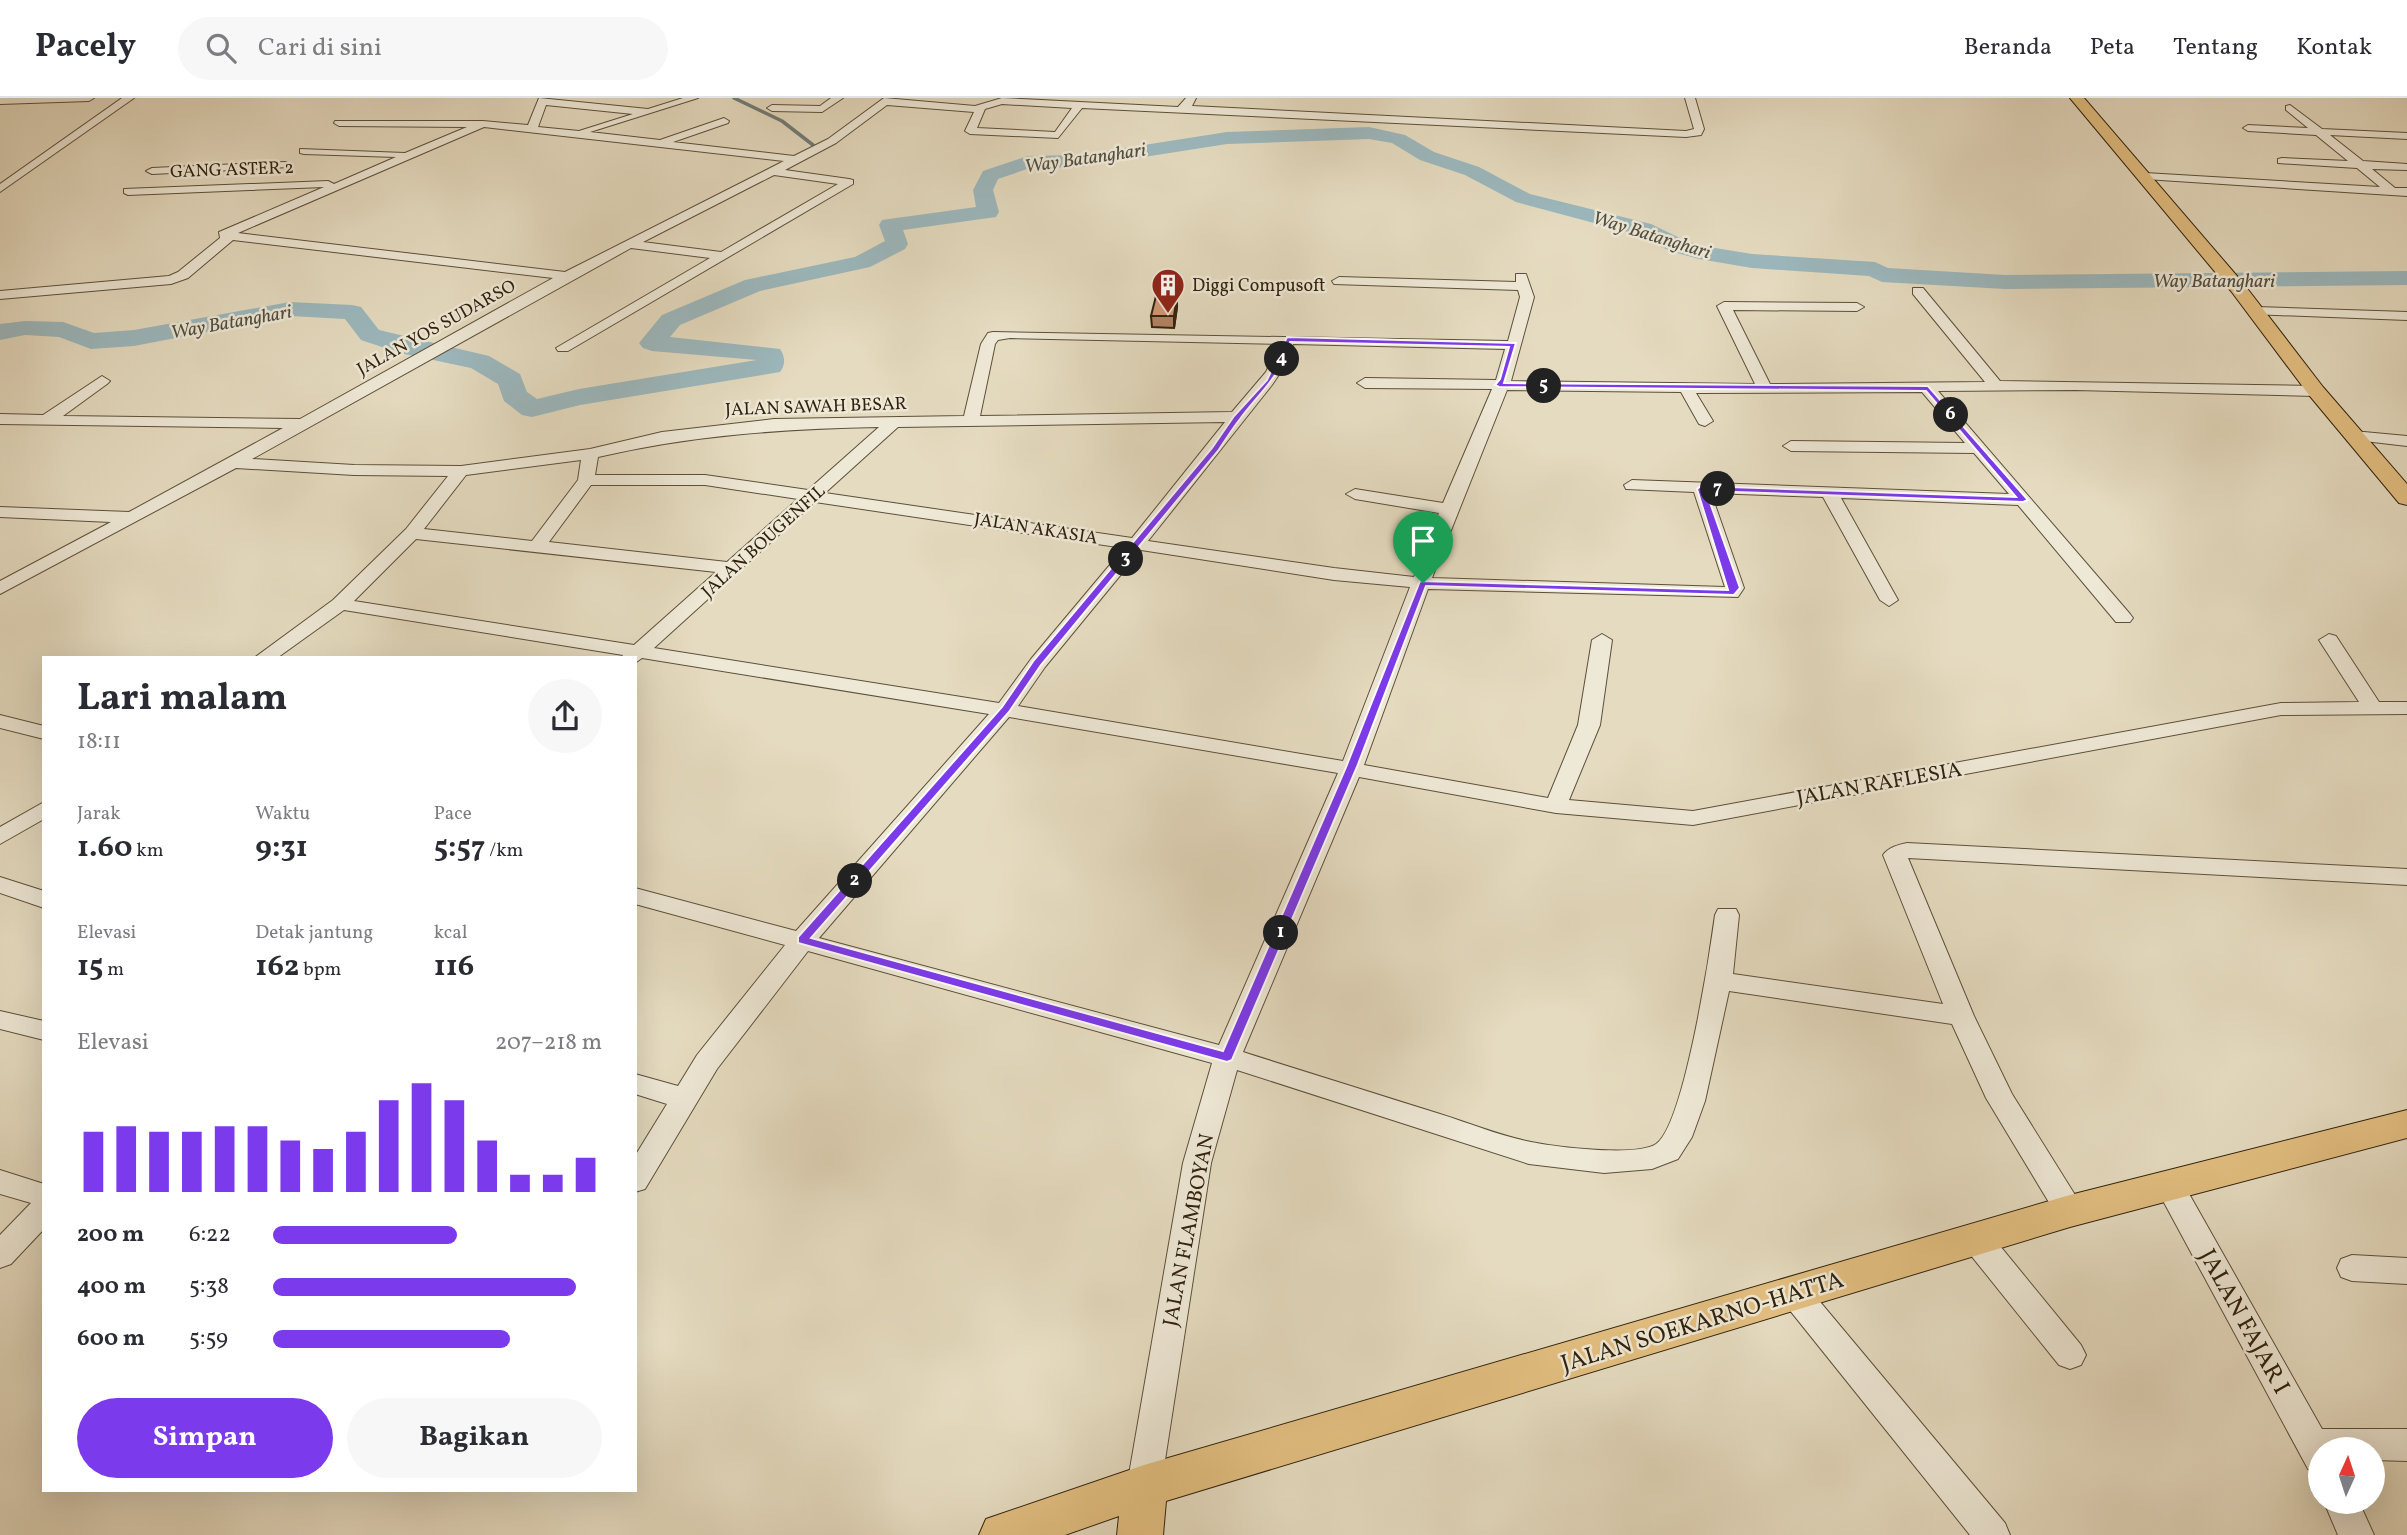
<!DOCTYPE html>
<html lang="id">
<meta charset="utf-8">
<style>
body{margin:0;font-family:Vollkorn,serif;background:#f7f7f7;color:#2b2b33;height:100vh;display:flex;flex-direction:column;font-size:26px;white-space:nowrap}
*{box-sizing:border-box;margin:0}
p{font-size:23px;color:#7c7c81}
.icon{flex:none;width:38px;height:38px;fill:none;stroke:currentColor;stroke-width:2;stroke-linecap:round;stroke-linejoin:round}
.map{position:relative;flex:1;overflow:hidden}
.details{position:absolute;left:42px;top:558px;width:595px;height:836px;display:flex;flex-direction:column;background:#fff;border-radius:0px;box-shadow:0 7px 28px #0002}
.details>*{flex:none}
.needle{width:46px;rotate:3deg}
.fabs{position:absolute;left:2308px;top:1339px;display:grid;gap:14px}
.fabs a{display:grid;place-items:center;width:77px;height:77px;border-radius:50%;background:#fff;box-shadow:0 7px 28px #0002;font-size:35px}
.pin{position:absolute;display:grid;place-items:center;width:60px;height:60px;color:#fff;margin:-72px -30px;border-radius:50% 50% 50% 0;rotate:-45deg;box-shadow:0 0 7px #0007}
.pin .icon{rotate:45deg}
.km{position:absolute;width:35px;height:35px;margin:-18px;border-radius:50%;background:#222;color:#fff;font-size:19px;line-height:35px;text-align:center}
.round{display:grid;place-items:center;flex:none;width:74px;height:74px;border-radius:37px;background:#f7f7f7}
.head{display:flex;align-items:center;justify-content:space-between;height:119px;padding:0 35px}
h1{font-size:38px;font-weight:700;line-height:52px}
.figures{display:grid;grid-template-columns:repeat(3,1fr);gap:10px;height:119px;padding:7px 35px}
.figures div{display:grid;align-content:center}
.figures b{font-size:30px;font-weight:700}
.figures small{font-size:19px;font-weight:400}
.figures p{font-size:19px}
.chart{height:196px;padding:14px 35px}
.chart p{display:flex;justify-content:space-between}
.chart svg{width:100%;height:126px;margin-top:7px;stroke:#7c3aed;stroke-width:6}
.action{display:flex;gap:14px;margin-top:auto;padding:14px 35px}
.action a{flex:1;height:80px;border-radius:42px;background:#7c3aed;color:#fff;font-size:28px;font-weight:700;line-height:80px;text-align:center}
.action a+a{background:#f7f7f7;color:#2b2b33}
ul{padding:0 35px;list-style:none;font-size:23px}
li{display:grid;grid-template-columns:112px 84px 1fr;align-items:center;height:52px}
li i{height:18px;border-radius:9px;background:#7c3aed}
header{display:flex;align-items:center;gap:42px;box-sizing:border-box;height:98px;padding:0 35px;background:#fff;border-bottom:2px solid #e1e1e2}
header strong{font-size:33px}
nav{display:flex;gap:38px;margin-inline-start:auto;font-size:24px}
.search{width:490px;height:63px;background:#f7f7f7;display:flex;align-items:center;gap:18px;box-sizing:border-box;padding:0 24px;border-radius:38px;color:#7c7c81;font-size:26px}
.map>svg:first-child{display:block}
</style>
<header>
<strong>Pacely</strong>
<div class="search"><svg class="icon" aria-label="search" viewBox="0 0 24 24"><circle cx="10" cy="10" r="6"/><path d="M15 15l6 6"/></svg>Cari di sini</div>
<nav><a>Beranda</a><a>Peta</a><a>Tentang</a><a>Kontak</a></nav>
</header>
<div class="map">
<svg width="2407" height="1437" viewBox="0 0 2407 1437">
<rect width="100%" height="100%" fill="#e5dbc0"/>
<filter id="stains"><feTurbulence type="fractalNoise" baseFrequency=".00286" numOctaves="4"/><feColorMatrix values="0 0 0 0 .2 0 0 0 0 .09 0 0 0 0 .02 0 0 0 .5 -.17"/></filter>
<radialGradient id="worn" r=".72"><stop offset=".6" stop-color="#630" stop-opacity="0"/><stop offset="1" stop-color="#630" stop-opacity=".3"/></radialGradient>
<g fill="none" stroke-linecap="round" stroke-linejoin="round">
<path stroke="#717c78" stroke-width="3.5" d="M734,0L782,23L813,47"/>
<path fill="#9cb8be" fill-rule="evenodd" d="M1369,29L1405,37L1434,54L1479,69L1530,96L1651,126L1686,143L1709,149L1752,156L1875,164L1888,170L2005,177L2407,173V187L2005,191L1882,184L1869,178L1752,170L1699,161L1670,153L1635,136L1516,104L1465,77L1420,62L1392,45L1369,41L1227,46L1080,69L1030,70L998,81L993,92L999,114L996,119L903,132L908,146L905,151L870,169L760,193L680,227L670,239L780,251C785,258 786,266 780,274L580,307L532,319L522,317L504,303L498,286L471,270L400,255L361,242L345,221L290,218L134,248L91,251L59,239L25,237L0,242V226L25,223L63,224L94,235L134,232L290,204L352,207L361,209L379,232L489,258L520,276L527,294L537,301L579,291L757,262L652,253L643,250L639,245L662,217L745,182L855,159L885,143L879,127L882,122L976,109L973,92L983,73L1028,58L1080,57L1227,34Z"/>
<defs>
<g id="minor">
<path d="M0,0H94L89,3L0,6Z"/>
<path d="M122,0H134L0,94V86Z"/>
<path d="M539,0L648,11L683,0H698L590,34L660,42L724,20L729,23L728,25L673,44L794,58L828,41L884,0L975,8L1002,0L1178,9L1186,0H1196L1192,8L1686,33L1694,31L1685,0H1695L1704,31L1701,37L1686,39L1082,10L1058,40L970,36L965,33L974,14L887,7L836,45L785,72L849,81L853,82V86L568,253H558L556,250L710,160L631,150L252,361L354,367L461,368L590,351L662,334L774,321L964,318L981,246L988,235L993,234L1508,243L1520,199L1518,192L1334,186L1332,183L1339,179L1516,184V176H1526L1534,199L1511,283L1755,286L1717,208L1724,204L1857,205L1864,209L1857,213L1733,212L1770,286L1985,284L1913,196V190H1923L2000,283L2316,288L2324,293L2316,298L2076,292L1938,293L2130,516L2133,520L2130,524H2116L2018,407L1841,400L1898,502L1889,508L1880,502L1823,399L1711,395L1744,490L1738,499L1428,491L1364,667L1548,700L1578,627L1592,542L1602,536L1612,542L1600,627L1569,702L1693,713L2281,605L2359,604L2319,542L2329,536L2336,538L2379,604H2407V616L2281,617L1693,727L1556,715L1359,679L1243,954C1308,975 1374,995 1440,1016C1469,1025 1500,1038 1531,1044C1556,1049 1636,1059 1656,1046C1684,1027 1710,855 1715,817L1718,811H1736L1739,817L1733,876L1943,906L1883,757C1889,749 1898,747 1907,745L2407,771V787L1908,760L1974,918L2012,996L2085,1113L2081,1121L2070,1125L2059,1121L1986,1000L1952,926L1729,893L1705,1003L1692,1039L1678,1061L1652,1071L1604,1075L1529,1066L1237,972L1211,1065L1161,1388L1156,1399L1144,1404L1132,1399L1127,1388L1183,1065L1212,965L808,853L717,971L645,1091L635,1094V1058L667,1006L635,996V976L678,988L697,957L785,847L635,806V790L796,833L989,616L642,560L635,565V560H621L623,557L344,512L277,560H254L333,502L406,431L448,378L354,377L236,370L0,496V483L111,424L0,419V409L129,414L283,330L0,326V316L43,317L102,278L110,283L107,286L63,318L300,321L553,180L233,142L188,180L171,186L0,201V193L169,178L178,174L220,140L219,134L324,89L128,97L124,95V91L328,83L334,86L396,59L304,56L300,55V51L405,55L467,29L339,28L334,25L335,23H483L528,27ZM1002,6L1072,10L1055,34L977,30L985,11ZM546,7L633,16L579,33L538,29ZM484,29L784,63L565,174L238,135ZM774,77L838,86L721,154L643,144ZM1010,240L1279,246L1266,274L1232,314L980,318L995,246L998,242ZM1293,246L1505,251L1496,282L1365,280L1357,285L1365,290L1492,291L1443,405L1355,391L1346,396L1355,401L1439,415L1414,479L1334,470L1148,443L1272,287L1286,266ZM1507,292L1681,294L1699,326L1705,328L1713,323L1696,295L1922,294L1965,345L1791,343L1783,348L1791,353L1974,355L2009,396L1632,382L1624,387L1626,391L1694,394L1725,489L1432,480ZM1225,324L1132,440L825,395L898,329ZM879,329L808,392L705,377H595L598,359C693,337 782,331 879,329ZM581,362L578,382L532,443L424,431L466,377ZM591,387H705L798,401L727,464L549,444ZM815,404L1124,450L1031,561L999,605L654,550ZM416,441L716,474L634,547L354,503ZM1141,452L1334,482L1410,489L1343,663L1018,608L1045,569ZM1009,619L1338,675L1219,947L819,840Z"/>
<path d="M831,0H843L822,14L772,13L767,10L772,7L820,8Z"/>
<path d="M2290,7L2322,31L2407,35V41L2330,37L2363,63L2407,66V72L2372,71L2395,90H2407V98L2145,81L2139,78L2145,75L2380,89L2357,70L2278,65V61L2282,60L2348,63L2316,37L2248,33L2243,30L2248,27L2308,30L2286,12V8Z"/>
<path d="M285,64L291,67L289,69L152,76L146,73L152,70Z"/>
<path d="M2256,209L2407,214V222L2251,216L2249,213Z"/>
<path d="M2353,333L2407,338V348L2347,341L2345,338Z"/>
<path d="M0,617L44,628V641L0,630Z"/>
<path d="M44,704V721L0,746V729Z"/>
<path d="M0,779L44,793V810L0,795Z"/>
<path d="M0,913L44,923V942L0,931Z"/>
<path d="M0,1072L44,1086V1131L11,1166L0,1170V1137L31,1105L0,1096Z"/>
<path d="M2169,1074L2179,1078L2322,1331H2407V1363L2373,1362V1351H2320V1376L2308,1371L2154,1086L2159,1078Z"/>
<path d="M1976,1129L1987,1132L2081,1247L2086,1257L2081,1267L2070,1271L2059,1267L1965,1150L1961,1141L1965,1132Z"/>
<path d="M2352,1157L2407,1160V1186L2352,1183L2341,1179L2337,1170L2341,1161Z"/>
<path d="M1795,1183L1806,1187L2005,1425L2010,1437H1970L1784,1205L1779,1196L1784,1187Z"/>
<path d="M2324,1404H2359L2374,1437H2338Z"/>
</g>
<g id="major">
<path d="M2070,0H2084L2243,185L2323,289L2407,386V407L2399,405L2309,297L2231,193Z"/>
<path d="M2407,1012V1040L2070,1129L1166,1403L1163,1437H1117L1119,1418L1065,1437H979L986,1421L1144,1367L2070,1097Z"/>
</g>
</defs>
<use href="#minor" stroke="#5d503a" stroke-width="2"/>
<use href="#major" stroke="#30220e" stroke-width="2"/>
<use href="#minor" fill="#eee8d6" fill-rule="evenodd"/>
<use href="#major" fill="#e2be80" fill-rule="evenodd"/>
</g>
<path fill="#b58366" stroke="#30220e" stroke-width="2" d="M1177,209L1174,230L1152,229L1151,218Z"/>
<path fill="#946a53" stroke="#30220e" stroke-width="2" d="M1177,198V209L1174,230V218Z"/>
<path fill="#d39877" stroke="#30220e" stroke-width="2" d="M1156,198H1177L1174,218H1151Z"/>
<path fill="#7c3aed" stroke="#fff" stroke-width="2" fill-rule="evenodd" d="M1287,239L1516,245L1504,285L1928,288L2028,402L2023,404L1706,393L1740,490L1734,497L1426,488L1357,669L1232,962L1227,964L798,845V839L1002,609L1034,562L1212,350L1234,318L1267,282ZM1290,244L1509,249L1500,281L1495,287L1499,289L1926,293L2016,399L1701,388L1697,391L1728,492L1420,483L1346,669L1223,953L811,840L1009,614L1041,567L1218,353C1225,343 1232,331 1240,321C1260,294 1282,277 1290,244Z"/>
<defs>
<symbol id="building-pin" viewBox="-11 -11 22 30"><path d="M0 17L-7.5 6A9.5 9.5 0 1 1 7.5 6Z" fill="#8f2418" stroke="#eee8d6"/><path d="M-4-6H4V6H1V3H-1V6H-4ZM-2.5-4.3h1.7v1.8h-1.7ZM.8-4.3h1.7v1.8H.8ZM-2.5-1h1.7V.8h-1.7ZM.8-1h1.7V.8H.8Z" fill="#fff"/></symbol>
</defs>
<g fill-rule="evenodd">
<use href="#building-pin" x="1149" y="168" width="38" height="52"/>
</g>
<g text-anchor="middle" stroke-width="5" stroke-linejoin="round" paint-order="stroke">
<g font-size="18" fill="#30220e" stroke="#eee8d6">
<text transform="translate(232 71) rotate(-2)" y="6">GANG ASTER 2</text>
<text transform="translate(436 229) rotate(-29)" y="6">JALAN YOS SUDARSO</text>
<text transform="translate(816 308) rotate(-2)" y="6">JALAN SAWAH BESAR</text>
<text transform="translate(1036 430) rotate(9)" y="6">JALAN AKASIA</text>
<text transform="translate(763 443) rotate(-42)" y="6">JALAN BOUGENFIL</text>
</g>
<g font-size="18" fill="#30220e" stroke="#eee8d6" text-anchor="start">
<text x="1192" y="193">Diggi Compusoft</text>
</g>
<g font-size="19" font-style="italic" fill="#504f43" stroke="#eee8d6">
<text transform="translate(1085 59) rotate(-8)" y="7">Way Batanghari</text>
<text transform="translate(1652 136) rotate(17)" y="7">Way Batanghari</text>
<text x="2214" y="189">Way Batanghari</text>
<text transform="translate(231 223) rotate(-10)" y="7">Way Batanghari</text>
</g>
<g font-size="21" fill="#30220e" stroke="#eee8d6">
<text transform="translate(1879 685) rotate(-10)" y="7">JALAN RAFLESIA</text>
<text transform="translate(1188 1132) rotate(-79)" y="7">JALAN FLAMBOYAN</text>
</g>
<g font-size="24" fill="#30220e" stroke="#eee8d6">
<text transform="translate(1702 1223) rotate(-17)" y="8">JALAN SOEKARNO-HATTA</text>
<text transform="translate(2245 1223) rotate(61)" y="8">JALAN FAJAR I</text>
</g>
</g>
<rect width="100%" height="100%" filter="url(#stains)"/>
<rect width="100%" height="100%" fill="url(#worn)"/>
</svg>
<div class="fabs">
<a><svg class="needle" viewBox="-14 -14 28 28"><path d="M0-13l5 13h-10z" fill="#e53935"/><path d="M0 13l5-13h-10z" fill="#7c7c81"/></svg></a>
</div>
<div class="pin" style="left:1423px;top:485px;background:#1e9e55"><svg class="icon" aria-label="arrive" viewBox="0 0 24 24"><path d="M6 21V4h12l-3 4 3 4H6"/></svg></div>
<b class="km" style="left:1281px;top:835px">1</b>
<b class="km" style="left:855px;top:783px">2</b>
<b class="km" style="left:1126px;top:461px">3</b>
<b class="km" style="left:1282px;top:261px">4</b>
<b class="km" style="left:1544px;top:288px">5</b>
<b class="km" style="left:1951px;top:317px">6</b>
<b class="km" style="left:1718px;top:391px">7</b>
<section class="details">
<div class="head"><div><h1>Lari malam</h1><p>18:11</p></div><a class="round"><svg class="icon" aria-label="share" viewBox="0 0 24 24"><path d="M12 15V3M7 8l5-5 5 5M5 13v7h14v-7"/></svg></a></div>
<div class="figures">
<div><p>Jarak</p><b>1.60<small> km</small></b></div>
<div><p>Waktu</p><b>9:31</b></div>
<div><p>Pace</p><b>5:57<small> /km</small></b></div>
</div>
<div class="figures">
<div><p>Elevasi</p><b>15<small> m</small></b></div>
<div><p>Detak jantung</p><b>162<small> bpm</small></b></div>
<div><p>kcal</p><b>116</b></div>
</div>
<div class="chart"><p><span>Elevasi</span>207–218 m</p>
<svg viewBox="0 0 160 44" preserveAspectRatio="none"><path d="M5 44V23M15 44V21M25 44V23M35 44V23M45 44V21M55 44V21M65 44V26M75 44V29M85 44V23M95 44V12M105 44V6M115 44V12M125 44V26M135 44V38M145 44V38M155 44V32"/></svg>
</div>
<ul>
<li><b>200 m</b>6:22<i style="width:56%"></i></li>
<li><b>400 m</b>5:38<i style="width:92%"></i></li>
<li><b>600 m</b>5:59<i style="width:72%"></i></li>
</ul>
<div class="action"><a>Simpan</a><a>Bagikan</a></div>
</section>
</div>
